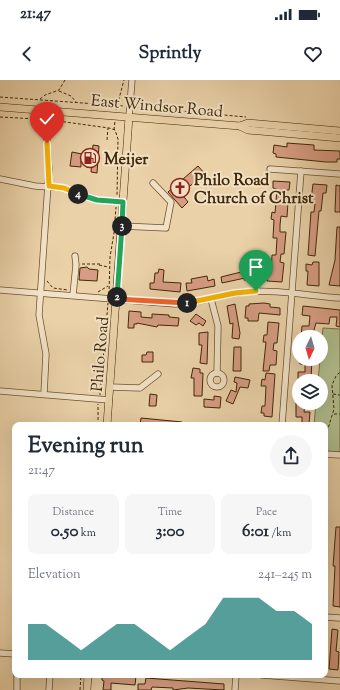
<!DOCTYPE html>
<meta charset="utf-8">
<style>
body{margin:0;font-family:"Sorts Mill Goudy",serif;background:#f6f6f7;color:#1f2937;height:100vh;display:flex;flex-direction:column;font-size:15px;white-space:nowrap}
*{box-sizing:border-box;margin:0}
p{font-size:13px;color:#747a83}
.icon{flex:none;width:22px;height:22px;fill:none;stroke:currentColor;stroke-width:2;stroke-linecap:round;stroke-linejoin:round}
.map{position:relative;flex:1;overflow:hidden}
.side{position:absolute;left:12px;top:342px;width:316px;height:256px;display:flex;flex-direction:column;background:#fff;border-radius:8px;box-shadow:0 4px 16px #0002}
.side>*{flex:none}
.needle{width:26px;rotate:185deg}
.fabs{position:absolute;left:292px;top:250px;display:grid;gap:8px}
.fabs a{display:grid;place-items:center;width:36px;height:36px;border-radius:50%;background:#fff;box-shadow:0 4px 16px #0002;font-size:20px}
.pin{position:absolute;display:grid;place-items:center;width:34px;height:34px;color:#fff;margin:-41px -17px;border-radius:50% 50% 50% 0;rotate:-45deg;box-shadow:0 0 4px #0007}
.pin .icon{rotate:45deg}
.km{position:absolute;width:20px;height:20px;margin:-10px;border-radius:50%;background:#222;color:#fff;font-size:11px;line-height:20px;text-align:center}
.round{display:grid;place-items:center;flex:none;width:42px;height:42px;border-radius:21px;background:#f6f6f7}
.overview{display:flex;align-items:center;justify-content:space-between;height:68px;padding:0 16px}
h1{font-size:22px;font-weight:800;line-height:30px}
.figures{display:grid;grid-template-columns:repeat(3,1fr);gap:6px;height:68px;padding:4px 16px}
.figures div{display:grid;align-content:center;border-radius:8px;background:#f6f6f7;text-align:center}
.figures b{font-size:17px;font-weight:800}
.figures small{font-size:11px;font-weight:400}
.figures p{font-size:11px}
.chart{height:112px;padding:8px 16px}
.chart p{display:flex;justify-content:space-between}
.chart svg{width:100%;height:72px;margin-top:4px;fill:#0f766e;opacity:.7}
.status{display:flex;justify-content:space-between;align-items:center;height:28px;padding:0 20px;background:#fff;direction:ltr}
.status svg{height:11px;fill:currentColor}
header{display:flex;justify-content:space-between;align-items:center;height:52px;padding:0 16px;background:#fff;font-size:18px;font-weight:800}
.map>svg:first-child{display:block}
</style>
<div class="status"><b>21:47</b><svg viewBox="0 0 49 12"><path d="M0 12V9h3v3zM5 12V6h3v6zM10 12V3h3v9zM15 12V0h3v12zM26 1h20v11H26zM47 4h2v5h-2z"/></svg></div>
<header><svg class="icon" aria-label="back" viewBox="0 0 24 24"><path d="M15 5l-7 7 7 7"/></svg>Sprintly<svg class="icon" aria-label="heart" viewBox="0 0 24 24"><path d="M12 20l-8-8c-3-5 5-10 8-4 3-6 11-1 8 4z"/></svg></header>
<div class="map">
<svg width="340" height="610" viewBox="0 0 340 610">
<rect width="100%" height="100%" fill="#ead1a8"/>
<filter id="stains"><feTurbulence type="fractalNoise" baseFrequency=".005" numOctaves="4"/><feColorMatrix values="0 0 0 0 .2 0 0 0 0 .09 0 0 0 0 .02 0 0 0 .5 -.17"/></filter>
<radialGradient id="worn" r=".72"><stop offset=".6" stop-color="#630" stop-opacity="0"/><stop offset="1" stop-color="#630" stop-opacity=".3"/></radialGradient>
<path fill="#b0bd8c" stroke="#78734a" d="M323,248L340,249V372L325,371V345H314L316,323H321V301H318Z"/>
<g fill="#d79d84" stroke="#412907">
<path d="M287,63L314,65V70L340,71V79H337V82H326L276,77V74L273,73L274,65L287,67Z"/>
<path d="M93,65L99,66L97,93L91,92L92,81H81V87L70,86L72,72L92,76Z"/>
<path d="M198,86L205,94L181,113L188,122L182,128L168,112Z"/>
<path d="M273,101L290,102L289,110H286L285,122H288L287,137L281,136L280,145V152H286L284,174H281L280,182L284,183L282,202L267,201V194H271L272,175H276L277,158H273L274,140L271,139L272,132L275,133L277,109L273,108Z"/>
<path d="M313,104L327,105L326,113H323L321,131H319L315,176L308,175L311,132H314L315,124H313L314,121L311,120Z"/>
<path d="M336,105L340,106V132H335Z"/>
<path d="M337,147H340V206L329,205L335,180Z"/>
<path d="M313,182H319V206L307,205L308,191H306V184L312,185Z"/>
<path d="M87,187L89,189L98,190L97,201L79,200L80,188Z"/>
<path d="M159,189L164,190L163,202L181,203L180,212L150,209V203H154L155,193H158Z"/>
<path d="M245,191H260V200H244L245,198L222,203L221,197Z"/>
<path d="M207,196L208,201L214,199L215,206L187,211L186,203H192L191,199Z"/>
<path d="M264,223L270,224V227L280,228V235L259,233L258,241H248V238H245L246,226H249V224Z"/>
<path d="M235,224L240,253L239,259L232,258L233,243L230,244L227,226Z"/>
<path d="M303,226L340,230V247L336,246L337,237H330L329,244L316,243L312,257H301L302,246H309L310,236L302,235Z"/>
<path d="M129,231L141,232V237L152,238V234L169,235V237L179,238L178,246L158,245L157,247L137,243V244H134V248H128Z"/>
<path d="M196,234L206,241L203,246L199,243L196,245L190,241Z"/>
<path d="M268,242L279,243L277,263H274L273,270L277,271L276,285H270L269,291H263L266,262H263L264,255H267Z"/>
<path d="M208,252L207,284L200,283L202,265H199V253Z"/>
<path d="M234,267H241V291H233Z"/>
<path d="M147,272H153V282H142V275H146Z"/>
<path d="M300,279H312L311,299L298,301V292H305V284H300Z"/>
<path d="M193,288L200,289V293H203L202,316H194V298H191Z"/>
<path d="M266,293L275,294L272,337L264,336V333H261L262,326H265L266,306H261L262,299L265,300Z"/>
<path d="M235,297L250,300L248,308L240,307L233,324L226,321L231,310L236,312L237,303L234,302Z"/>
<path d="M150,314L157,315L156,326H149Z"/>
<path d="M214,316L221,317L220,328L204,327V319L214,320Z"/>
<path d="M296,323H305L304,332H310L309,344L302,343V337H296Z"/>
<path d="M141,338L182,342L181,345H140Z"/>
<path d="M336,447H340V527L333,526L335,486H333Z"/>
<path d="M332,549L338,550L336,571L339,572L338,590L329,589Z"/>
<path d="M102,595L136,596L135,605L111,603V610H103L104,601L102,600Z"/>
<path d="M146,598L224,604V610L188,608L173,610V608L152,607L151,610H138V604H145Z"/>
</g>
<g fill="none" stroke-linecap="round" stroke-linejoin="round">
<defs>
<g id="minor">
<path d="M37,30L46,47L49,90L39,235L46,274L44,314"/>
<path d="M129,37L132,0"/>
<path d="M46,47L58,31"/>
<path d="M270,89L340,94"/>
<path d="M0,99L35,106L64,108L97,120L123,122"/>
<path d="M122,146L166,148L171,122L153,103"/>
<path d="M0,210L175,224C199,224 221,214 245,212C276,209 309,216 340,218"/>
<path d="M73,215L76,185L75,176"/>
<path d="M211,219L218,246L217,293"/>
<circle cx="217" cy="300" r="7"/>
<path d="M110,307L140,308L158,294"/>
<path d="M0,311L109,320"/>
<path d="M282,345L301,91"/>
<path d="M325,374L340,375"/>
<path d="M325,537L340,538"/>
<path d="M0,573L15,574"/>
<path d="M262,595L340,601"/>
<path d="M17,610V595"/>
<path d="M49,610L50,595"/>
<path d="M235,610L236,595"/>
</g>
<g id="major">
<path d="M0,27L240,46L248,50L340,58"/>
<path d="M240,46L248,43L340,51"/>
<path d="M107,345L129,37"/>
<path d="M87,610L88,595"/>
</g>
</defs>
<use href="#minor" stroke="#6b532f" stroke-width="7"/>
<use href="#major" stroke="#412907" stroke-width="8"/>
<g stroke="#412907" stroke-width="1" stroke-dasharray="3 2" stroke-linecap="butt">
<path d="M59,11L71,16L76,22"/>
<path d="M0,17L124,26"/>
<path d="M40,19L45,15L59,10L65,0"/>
<path d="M135,27L246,37"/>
<path d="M116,30L124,0"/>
<path d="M0,37L37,39"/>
<path d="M58,41L109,48L115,50L118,59L117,116"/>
<path d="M114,50L115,41"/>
<path d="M107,60L108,48"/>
<path d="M82,184H101"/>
<path d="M99,185L108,187"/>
<path d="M47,201L53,208L68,210"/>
<path d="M98,212L108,206"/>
<path d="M109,214L110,177L114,153L116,127"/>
<path d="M333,314L340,315"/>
<path d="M100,315L108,223"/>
<path d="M334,334H340"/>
<path d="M98,345V324"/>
<path d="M327,367V352L334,329L332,305L336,296L340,292"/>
<path d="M80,610L81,595"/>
</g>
<use href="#minor" stroke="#f1e1c6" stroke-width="5.5"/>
<use href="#major" stroke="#ead1a8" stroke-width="7"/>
</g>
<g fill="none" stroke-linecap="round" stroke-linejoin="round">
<defs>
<path id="split-1" d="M187,223L235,213L256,211"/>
<path id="split-2" d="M117,217V219L187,223"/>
<path id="split-3" d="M117,217L122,146"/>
<path id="split-4" d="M78,114L97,120L123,122L122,146"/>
<path id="split-5" d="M47,63L49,106L64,108L78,114"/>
</defs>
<use href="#split-1" stroke="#fff" stroke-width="8"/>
<use href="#split-2" stroke="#fff" stroke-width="8"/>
<use href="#split-3" stroke="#fff" stroke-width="8"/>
<use href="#split-4" stroke="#fff" stroke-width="8"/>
<use href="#split-5" stroke="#fff" stroke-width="8"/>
<use href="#split-1" stroke="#f5b400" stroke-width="5"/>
<use href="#split-2" stroke="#f0652b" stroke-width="5"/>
<use href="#split-3" stroke="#22a559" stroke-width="5"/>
<use href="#split-4" stroke="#22a559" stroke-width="5"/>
<use href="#split-5" stroke="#f5b400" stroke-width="5"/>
</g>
<defs>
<symbol id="fuel-ring" viewBox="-11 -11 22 22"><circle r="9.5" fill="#f1e1c6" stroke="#8f2418" stroke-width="1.5"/><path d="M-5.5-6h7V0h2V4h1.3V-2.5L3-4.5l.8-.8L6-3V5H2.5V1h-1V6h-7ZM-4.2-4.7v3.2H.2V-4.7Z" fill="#8f2418"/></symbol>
<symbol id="church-ring" viewBox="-11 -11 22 22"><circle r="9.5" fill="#f1e1c6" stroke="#8f2418" stroke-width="1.5"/><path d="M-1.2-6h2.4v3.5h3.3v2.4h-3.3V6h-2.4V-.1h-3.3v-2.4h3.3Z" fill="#8f2418"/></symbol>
</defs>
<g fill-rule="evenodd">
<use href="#fuel-ring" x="79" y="67" width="22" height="22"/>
<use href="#church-ring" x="169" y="97" width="22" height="22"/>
</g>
<g text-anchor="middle" stroke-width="4" stroke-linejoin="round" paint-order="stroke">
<g font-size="16" fill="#412907" stroke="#f1e1c6">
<text transform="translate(157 25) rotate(5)" y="6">East Windsor Road</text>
<text transform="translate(99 274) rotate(-85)" y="6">Philo Road</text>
</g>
<g font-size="16" font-weight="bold" fill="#412907" stroke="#f1e1c6" text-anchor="start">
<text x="104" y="84">Meijer</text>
<text x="194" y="105">Philo Road<tspan x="194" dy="18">Church of Christ</tspan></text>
</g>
</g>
<rect width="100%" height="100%" filter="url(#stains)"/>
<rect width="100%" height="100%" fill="url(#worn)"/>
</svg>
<div class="fabs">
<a><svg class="needle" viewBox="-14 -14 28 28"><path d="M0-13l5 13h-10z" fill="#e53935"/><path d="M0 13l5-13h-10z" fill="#747a83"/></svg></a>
<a><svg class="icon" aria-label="layers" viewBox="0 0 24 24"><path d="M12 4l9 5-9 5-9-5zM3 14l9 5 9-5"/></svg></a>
</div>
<div class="pin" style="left:256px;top:211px;background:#1e9e55"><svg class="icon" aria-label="arrive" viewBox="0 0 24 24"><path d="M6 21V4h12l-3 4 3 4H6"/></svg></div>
<div class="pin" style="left:47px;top:63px;background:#d93025"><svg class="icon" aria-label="check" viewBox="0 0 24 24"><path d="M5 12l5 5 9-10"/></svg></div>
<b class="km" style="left:187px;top:223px">1</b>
<b class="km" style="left:117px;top:217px">2</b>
<b class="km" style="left:122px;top:146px">3</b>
<b class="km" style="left:78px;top:114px">4</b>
<section class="side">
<div class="overview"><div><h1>Evening run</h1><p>21:47</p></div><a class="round"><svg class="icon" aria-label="share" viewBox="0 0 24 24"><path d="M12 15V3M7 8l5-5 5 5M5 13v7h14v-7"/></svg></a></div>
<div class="figures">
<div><p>Distance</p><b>0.50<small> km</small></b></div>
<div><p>Time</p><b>3:00</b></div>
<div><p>Pace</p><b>6:01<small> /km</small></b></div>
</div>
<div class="chart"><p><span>Elevation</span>241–245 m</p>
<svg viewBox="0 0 160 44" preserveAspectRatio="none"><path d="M0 44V22L10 22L20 30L30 38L40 30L50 22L60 22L70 30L80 38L90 30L100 22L110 6L120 6L130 6L140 14L150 14L160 22V44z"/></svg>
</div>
</section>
</div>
